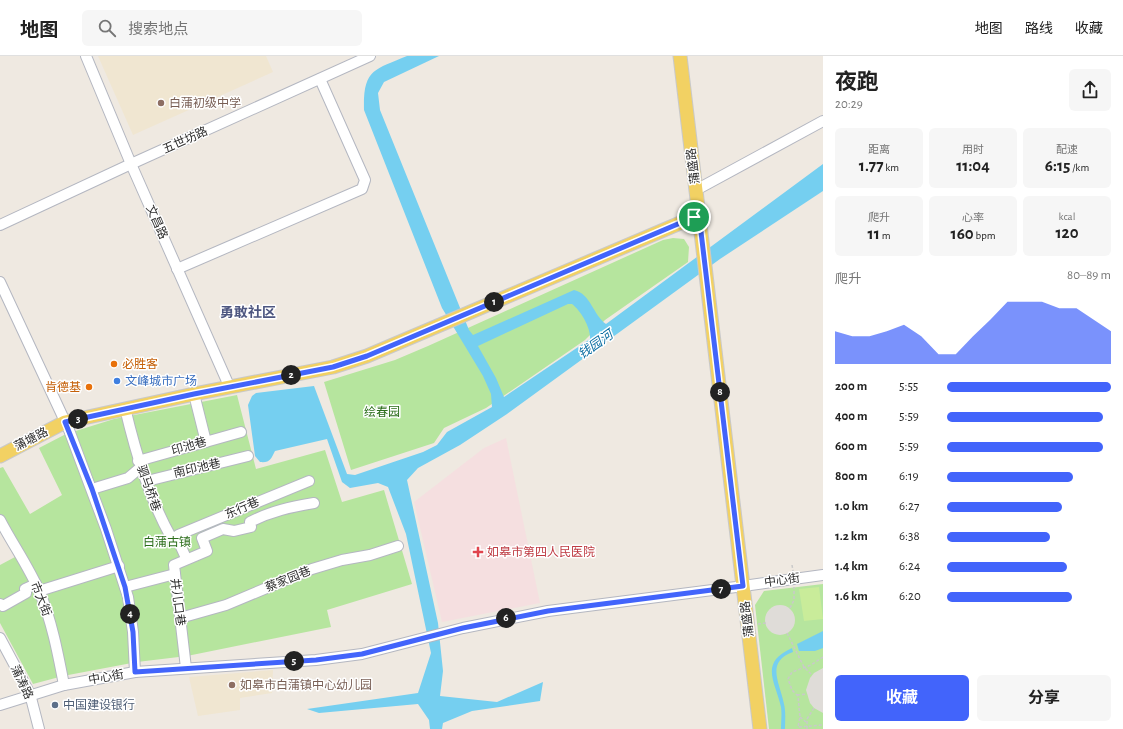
<!DOCTYPE html>
<html lang="zh">
<meta charset="utf-8">
<style>
body{margin:0;font-family:"Alegreya Sans","Noto Sans SC",sans-serif;background:#f6f6f6;color:#222;height:100vh;display:flex;flex-direction:column;font-size:15px;white-space:nowrap}
*{box-sizing:border-box;margin:0}
p{font-size:13px;color:#767676}
.icon{flex:none;width:22px;height:22px;fill:none;stroke:currentColor;stroke-width:2;stroke-linecap:round;stroke-linejoin:round}
.map{position:relative;flex:1;overflow:hidden}
.details{display:flex;flex-direction:column;background:#fff;width:300px}
.details>*{flex:none}
.pin{position:absolute;display:grid;place-items:center;width:34px;height:34px;color:#fff;margin:-17px;border:2px solid #fff;border-radius:50%;box-shadow:0 1px 4px #0007}
.km{position:absolute;width:20px;height:20px;margin:-10px;border-radius:50%;background:#222;color:#fff;font-size:11px;line-height:20px;text-align:center}
.round{display:grid;place-items:center;flex:none;width:42px;height:42px;border-radius:6px;background:#f6f6f6}
.headline{display:flex;align-items:center;justify-content:space-between;height:68px;padding:0 12px}
h1{font-size:22px;font-weight:700;line-height:30px}
.metrics{display:grid;grid-template-columns:repeat(3,1fr);gap:6px;height:68px;padding:4px 12px}
.metrics div{display:grid;align-content:center;border-radius:6px;background:#f6f6f6;text-align:center}
.metrics b{font-size:17px;font-weight:700}
.metrics small{font-size:11px;font-weight:400}
.metrics p{font-size:11px}
.chart{height:112px;padding:8px 12px}
.chart p{display:flex;justify-content:space-between}
.chart svg{width:100%;height:72px;margin-top:4px;fill:#4264fb;opacity:.7}
.primary-button{display:flex;gap:8px;margin-top:auto;padding:8px 12px}
.primary-button a{flex:1;height:46px;border-radius:6px;background:#4264fb;color:#fff;font-size:16px;font-weight:700;line-height:46px;text-align:center}
.primary-button a+a{background:#f6f6f6;color:#222}
ul{padding:0 12px;list-style:none;font-size:13px}
li{display:grid;grid-template-columns:64px 48px 1fr;align-items:center;height:30px}
li i{height:10px;border-radius:5px;background:#4264fb}
header{display:flex;align-items:center;gap:24px;box-sizing:border-box;height:56px;padding:0 20px;background:#fff;border-bottom:1px solid #e0e0e0}
header strong{font-size:19px}
nav{display:flex;gap:22px;margin-inline-start:auto;font-size:14px}
.search{width:280px;height:36px;background:#f6f6f6;display:flex;align-items:center;gap:10px;box-sizing:border-box;padding:0 14px;border-radius:6px;color:#767676;font-size:15px}
main{display:flex;flex:1;min-height:0}
.map>svg:first-child{display:block}
</style>
<header>
<strong>地图</strong>
<div class="search"><svg class="icon" aria-label="search" viewBox="0 0 24 24"><circle cx="10" cy="10" r="6"/><path d="M15 15l6 6"/></svg>搜索地点</div>
<nav><a>地图</a><a>路线</a><a>收藏</a></nav>
</header>
<main>
<div class="map">
<svg width="823" height="673" viewBox="0 0 823 673">
<rect width="100%" height="100%" fill="#efe9e1"/>
<g fill="#f0e6d1">
<path d="M98,0H266L273,16L133,79Z"/>
<path d="M273,614L272,637L240,642V654L198,660L189,621Z"/>
</g>
<path fill="#f5dfe0" d="M506,382L540,547L442,566L414,446L484,392Z"/>
<g fill="#b6e59e">
<path d="M673,182L684,183L689,191L688,206L605,264L585,284L486,352L444,372L434,387L351,414L324,326L395,304L428,290L663,184Z"/>
<path d="M237,339L256,413L325,394L342,446L384,434L412,528L327,554L331,571L187,600L137,606L63,620L33,628L0,567V509L15,501L0,475V412L3,411L30,458L62,439L39,392L66,378L114,363Z"/>
<path d="M823,528V673H769L755,549L764,535Z"/>
</g>
<path fill="#c9ec9a" d="M819,531L823,563L804,565L799,533Z"/>
<g fill="#dfdcd8">
<circle cx="780" cy="564" r="15"/>
<path d="M823,612V657L814,652L810,647L806,634L810,622L814,617Z"/>
</g>
<g fill="#75cff0" fill-rule="evenodd">
<path d="M407,0H439L384,26L378,37L380,54L469,274L473,279L574,234C591,238 593,259 606,268L823,108V135L720,203L507,358L460,389L418,412L407,424L438,567L443,615L440,640L497,646L543,626L540,645L472,655L443,667L442,673H430L429,664L418,648L319,657L307,653L418,637L431,597L406,478L388,431L378,427L350,432L342,426L327,383L275,395C271,403 270,407 260,406L255,400L248,349L252,340L256,337L314,330L347,418L355,419L423,396L437,389L447,376L492,351L491,338L483,320L442,252L364,54C363,13 374,14 407,0ZM568,248H572C581,255 591,272 590,283L504,341L496,322L478,290Z"/>
<path d="M823,575V592L815,595H799L797,588Z"/>
<path d="M792,592L793,596C765,606 780,627 784,648C786,656 785,665 785,673H781C781,666 782,658 781,651C775,625 759,607 792,592Z"/>
</g>
<g fill="none" stroke-linecap="round" stroke-linejoin="round">
<defs>
<g id="minor">
<path d="M86,0L131,108L230,332"/>
<path d="M696,134L823,65"/>
<path d="M0,169L131,108L370,0"/>
<path d="M177,213L362,133L365,124L320,23"/>
<path d="M0,226L69,374L106,473L128,541L133,576L135,616"/>
<path d="M194,338L206,386"/>
<path d="M125,352C136,398 149,442 172,483L177,482L186,502"/>
<path d="M138,405L241,376"/>
<path d="M147,425L248,400"/>
<path d="M92,433L128,422L141,411"/>
<path d="M0,464C13,489 29,511 40,537C52,566 58,598 64,629"/>
<path d="M177,482L178,479L309,425"/>
<path d="M125,531L175,518"/>
<path d="M39,535L119,510"/>
<path d="M0,548L3,550L26,537L25,533L36,528"/>
<path d="M180,562L226,549L312,513L342,504L370,499L398,490"/>
<path d="M0,582L30,638L39,673"/>
<path d="M186,612L174,509L207,495L202,482L223,473L234,475L251,471L250,466C271,455 291,451 314,447"/>
<path d="M0,649L64,629L135,616L316,604L362,598L463,572L548,555L736,531L823,519"/>
</g>
<g id="major">
<path d="M680,0L760,673"/>
<path d="M0,400L65,366L194,338L333,311L367,300L699,159"/>
</g>
</defs>
<use href="#minor" stroke="#b4b7c1" stroke-width="12"/>
<use href="#major" stroke="#c9c9c9" stroke-width="15"/>
<g stroke="#c9c9c9" stroke-width="1.5" stroke-dasharray="3 2" stroke-linecap="butt">
<path d="M792,509L793,515"/>
<path d="M790,552L794,544V531"/>
<path d="M758,568L766,567"/>
<path d="M787,577L804,611L812,619"/>
<path d="M823,601L811,609L792,616L788,623L792,634L798,640L800,661L798,671L823,669"/>
<path d="M797,639L807,638"/>
<path d="M800,661L806,666"/>
<path d="M807,673V663L814,652"/>
</g>
<use href="#minor" stroke="#fff" stroke-width="10"/>
<use href="#major" stroke="#f2d163" stroke-width="13"/>
</g>
<g fill="none" stroke-linecap="round" stroke-linejoin="round">
<defs>
<path id="route" d="M699,159L743,530L548,555L463,572L362,598L316,604L135,616L133,576L125,531L92,433L65,366L194,338L333,311L367,300Z"/>
</defs>
<use href="#route" stroke="#fff" stroke-width="8"/>
<use href="#route" stroke="#4264fb" stroke-width="5"/>
</g>
<g fill="#8d6e63" stroke="#fff" stroke-width="1.5">
<circle cx="161" cy="47" r="4"/>
<circle cx="232" cy="629" r="4"/>
</g>
<g fill="#e8710a" stroke="#fff" stroke-width="1.5">
<circle cx="114" cy="308" r="4"/>
<circle cx="89" cy="331" r="4"/>
</g>
<circle fill="#3f7fe0" stroke="#fff" stroke-width="1.5" cx="117" cy="325" r="4"/>
<path fill="#e0444e" stroke="#fff" stroke-width="1.5" d="M476 490h4v4h4v4h-4v4h-4v-4h-4v-4h4z"/>
<circle fill="#5c6f8a" stroke="#fff" stroke-width="1.5" cx="55" cy="649" r="4"/>
<g text-anchor="middle" stroke-width="3" stroke-linejoin="round" paint-order="stroke">
<g font-size="12" fill="#785e54" stroke="#fff" text-anchor="start">
<text x="169" y="51">白蒲初级中学</text>
<text x="240" y="633">如皋市白蒲镇中心幼儿园</text>
</g>
<g font-size="12" fill="#2e2e2e" stroke="#fff">
<text transform="translate(185 84) rotate(-24)" y="4">五世坊路</text>
<text transform="translate(693 110) rotate(-97)" y="4">蒲盛路</text>
<text transform="translate(157 166) rotate(66)" y="4">文昌路</text>
<text transform="translate(31 383) rotate(-27)" y="4">蒲塘路</text>
<text transform="translate(189 390) rotate(-16)" y="4">印池巷</text>
<text transform="translate(197 412) rotate(-13)" y="4">南印池巷</text>
<text transform="translate(149 432) rotate(70)" y="4">驷马桥巷</text>
<text transform="translate(242 452) rotate(-23)" y="4">东行巷</text>
<text transform="translate(288 523) rotate(-22)" y="4">蔡家园巷</text>
<text transform="translate(782 524) rotate(-8)" y="4">中心街</text>
<text transform="translate(41 543) rotate(68)" y="4">市大街</text>
<text transform="translate(178 546) rotate(83)" y="4">井儿口巷</text>
<text transform="translate(747 563) rotate(-97)" y="4">蒲盛路</text>
<text transform="translate(106 621) rotate(-10)" y="4">中心街</text>
<text transform="translate(22 626) rotate(65)" y="4">蒲涛路</text>
</g>
<g font-size="12" fill="#c56008" stroke="#fff" text-anchor="start">
<text x="122" y="312">必胜客</text>
<text x="81" y="335" text-anchor="end">肯德基</text>
</g>
<g font-size="12" fill="#366cbe" stroke="#fff" text-anchor="start">
<text x="125" y="329">文峰城市广场</text>
</g>
<g font-size="12" fill="#2c6e1b" stroke="#fff">
<text x="382" y="360">绘春园</text>
<text x="167" y="490">白蒲古镇</text>
</g>
<g font-size="12" fill="#be3a42" stroke="#fff" text-anchor="start">
<text x="487" y="500">如皋市第四人民医院</text>
</g>
<g font-size="12" fill="#4e5e75" stroke="#fff" text-anchor="start">
<text x="63" y="653">中国建设银行</text>
</g>
<g font-size="13" font-style="italic" fill="#0d6fa3" stroke="#fff">
<text transform="translate(595 288) rotate(-35)" y="5">钱园河</text>
</g>
<g font-size="14" font-weight="bold" fill="#4d5680" stroke="#fff">
<text x="248" y="261">勇敢社区</text>
</g>
</g>
</svg>
<div class="pin" style="left:694px;top:161px;background:#1e9e55"><svg class="icon" aria-label="arrive" viewBox="0 0 24 24"><path d="M6 21V4h12l-3 4 3 4H6"/></svg></div>
<b class="km" style="left:494px;top:246px">1</b>
<b class="km" style="left:291px;top:319px">2</b>
<b class="km" style="left:78px;top:363px">3</b>
<b class="km" style="left:130px;top:558px">4</b>
<b class="km" style="left:294px;top:605px">5</b>
<b class="km" style="left:506px;top:562px">6</b>
<b class="km" style="left:721px;top:533px">7</b>
<b class="km" style="left:720px;top:336px">8</b>
</div>
<section class="details">
<div class="headline"><div><h1>夜跑</h1><p>20:29</p></div><a class="round"><svg class="icon" aria-label="share" viewBox="0 0 24 24"><path d="M12 15V3M7 8l5-5 5 5M5 13v7h14v-7"/></svg></a></div>
<div class="metrics">
<div><p>距离</p><b>1.77<small> km</small></b></div>
<div><p>用时</p><b>11:04</b></div>
<div><p>配速</p><b>6:15<small> /km</small></b></div>
</div>
<div class="metrics">
<div><p>爬升</p><b>11<small> m</small></b></div>
<div><p>心率</p><b>160<small> bpm</small></b></div>
<div><p>kcal</p><b>120</b></div>
</div>
<div class="chart"><p><span>爬升</span>80–89 m</p>
<svg viewBox="0 0 160 44" preserveAspectRatio="none"><path d="M0 44V24L10 27L20 27L30 24L40 20L50 27L60 38L70 38L80 27L90 17L100 6L110 6L120 6L130 10L140 10L150 17L160 24V44z"/></svg>
</div>
<ul>
<li><b>200 m</b>5:55<i style="width:100%"></i></li>
<li><b>400 m</b>5:59<i style="width:95%"></i></li>
<li><b>600 m</b>5:59<i style="width:95%"></i></li>
<li><b>800 m</b>6:19<i style="width:77%"></i></li>
<li><b>1.0 km</b>6:27<i style="width:70%"></i></li>
<li><b>1.2 km</b>6:38<i style="width:63%"></i></li>
<li><b>1.4 km</b>6:24<i style="width:73%"></i></li>
<li><b>1.6 km</b>6:20<i style="width:76%"></i></li>
</ul>
<div class="primary-button"><a>收藏</a><a>分享</a></div>
</section>
</main>
